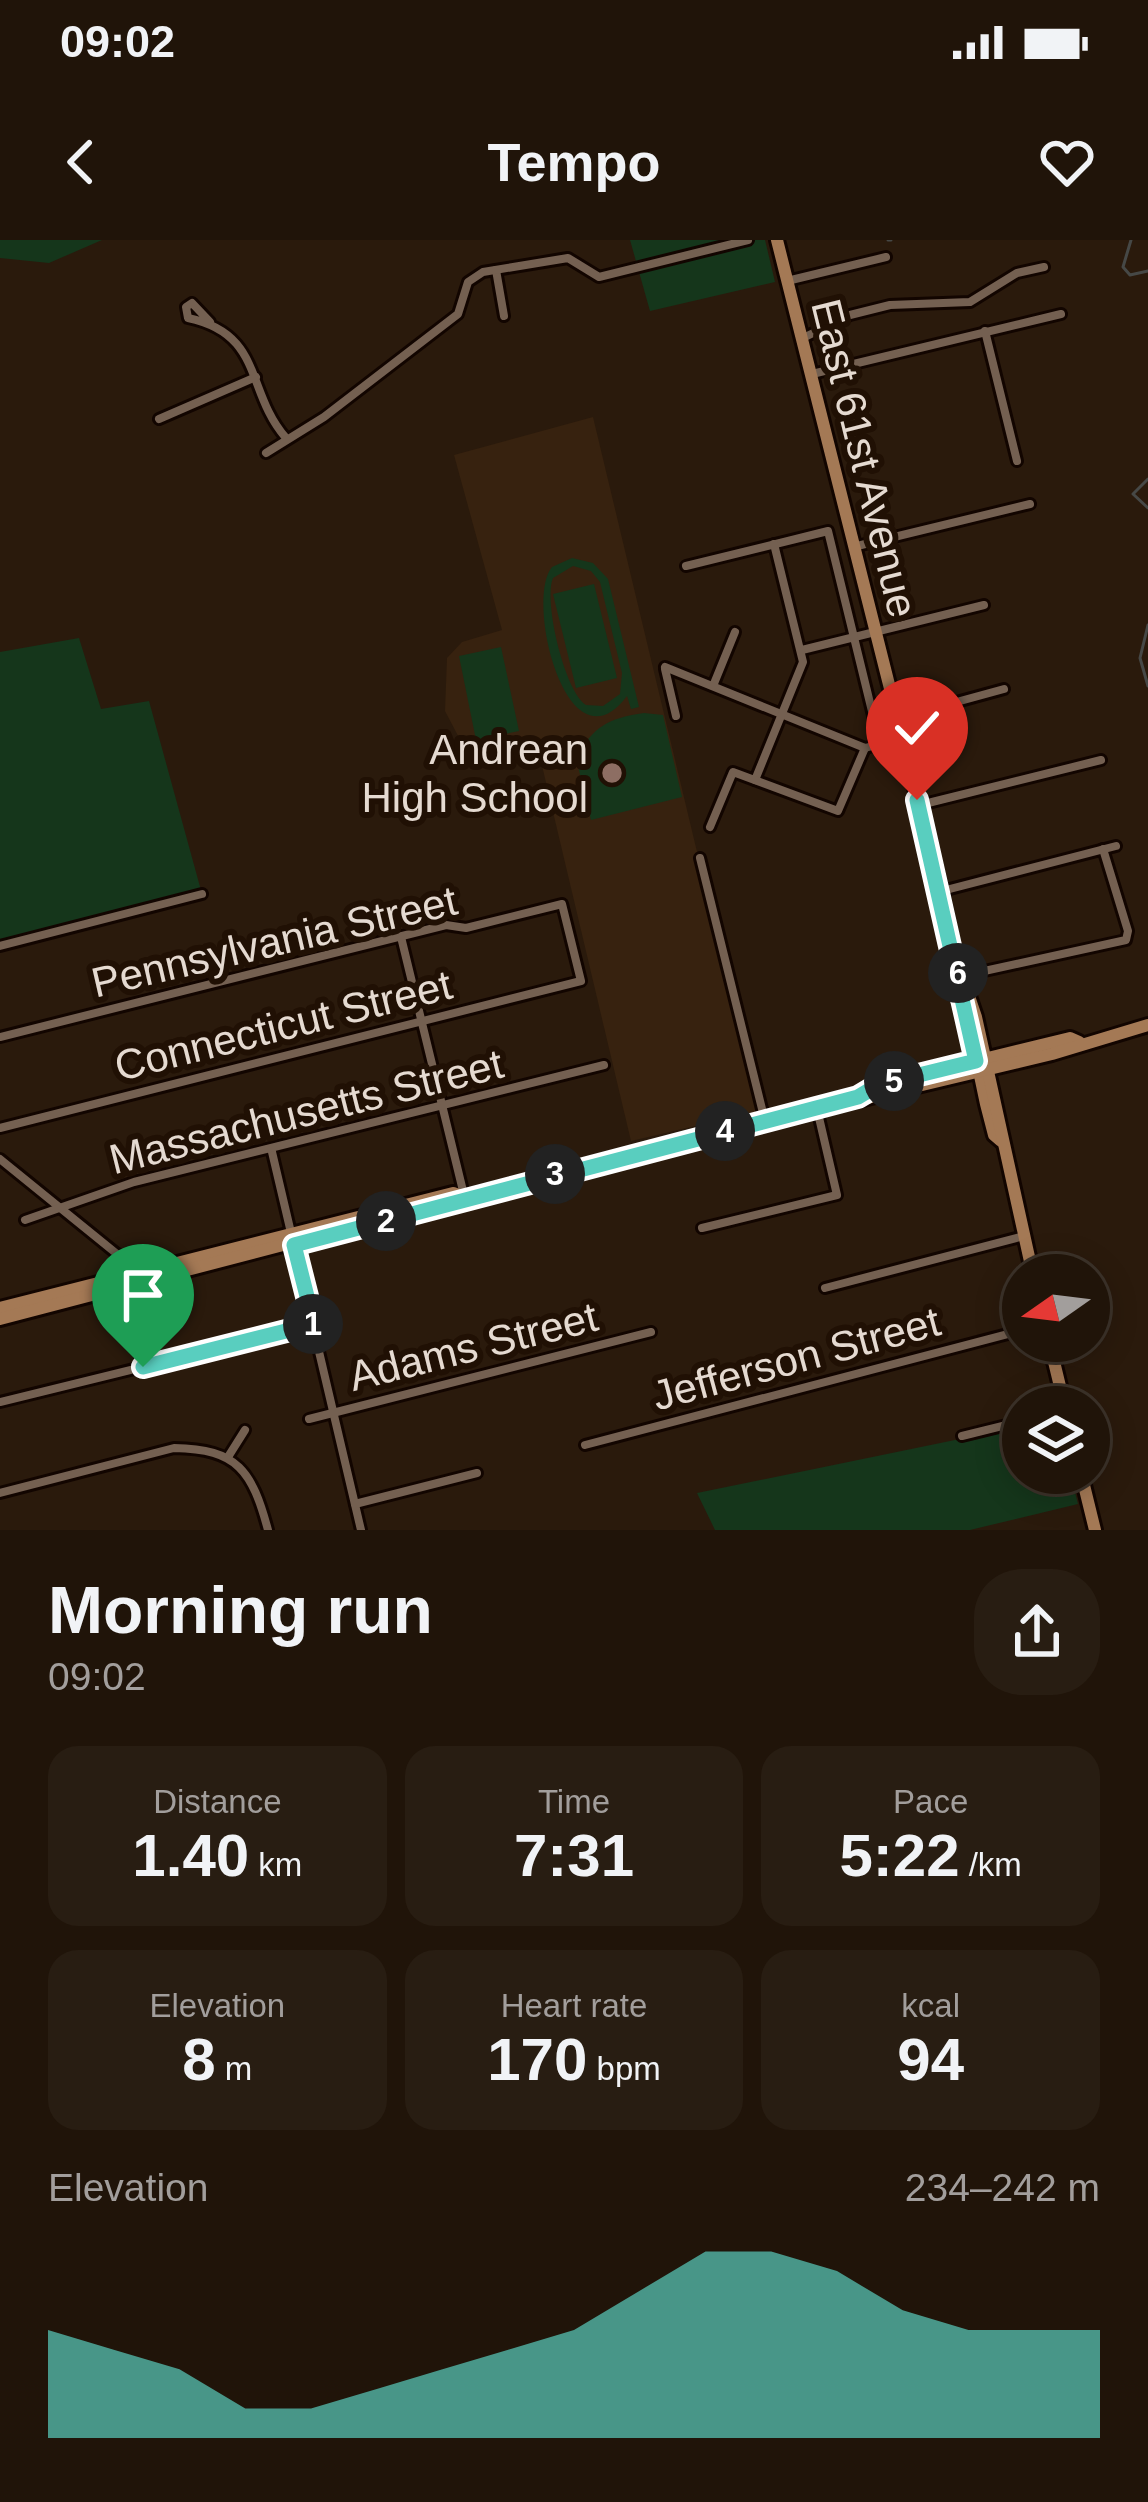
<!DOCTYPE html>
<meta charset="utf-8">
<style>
body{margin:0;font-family:Helvetica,sans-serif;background:#281d12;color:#f1f3f6;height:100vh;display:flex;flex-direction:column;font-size:45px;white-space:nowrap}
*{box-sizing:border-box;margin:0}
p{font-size:39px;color:#a29e9c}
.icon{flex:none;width:66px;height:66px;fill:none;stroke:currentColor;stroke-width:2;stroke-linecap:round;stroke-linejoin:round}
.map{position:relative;height:1290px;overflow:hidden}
.panel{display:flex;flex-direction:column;background:#201409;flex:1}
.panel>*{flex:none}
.needle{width:78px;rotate:256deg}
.tools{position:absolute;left:1002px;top:1014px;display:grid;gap:24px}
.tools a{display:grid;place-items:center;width:108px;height:108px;border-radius:50%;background:#201409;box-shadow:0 6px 30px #0003,0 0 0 3px #3d332a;font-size:60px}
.pin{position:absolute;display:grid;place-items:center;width:102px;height:102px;color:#fff;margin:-123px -51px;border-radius:50% 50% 50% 0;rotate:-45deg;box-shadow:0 0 12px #0007}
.pin .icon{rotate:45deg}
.km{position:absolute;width:60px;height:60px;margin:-30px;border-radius:50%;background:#222;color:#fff;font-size:33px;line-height:60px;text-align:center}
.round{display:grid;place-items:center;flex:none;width:126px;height:126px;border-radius:48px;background:#281d12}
.overview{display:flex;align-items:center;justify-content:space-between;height:204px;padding:0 48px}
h1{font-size:66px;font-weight:700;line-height:90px}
.metrics{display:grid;grid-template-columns:repeat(3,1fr);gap:18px;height:204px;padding:12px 48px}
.metrics div{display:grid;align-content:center;border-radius:30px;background:#281d12;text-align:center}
.metrics b{font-size:60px;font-weight:700}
.metrics small{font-size:33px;font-weight:400}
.metrics p{font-size:33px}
.chart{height:336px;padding:24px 48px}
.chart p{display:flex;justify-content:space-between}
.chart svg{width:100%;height:216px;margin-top:12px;fill:#59cebf;opacity:.7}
.status{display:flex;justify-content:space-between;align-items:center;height:84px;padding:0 60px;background:#201409;direction:ltr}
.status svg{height:33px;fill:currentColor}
header{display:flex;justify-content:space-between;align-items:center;height:156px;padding:0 48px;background:#201409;font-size:54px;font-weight:700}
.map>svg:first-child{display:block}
</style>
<div class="status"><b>09:02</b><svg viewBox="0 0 49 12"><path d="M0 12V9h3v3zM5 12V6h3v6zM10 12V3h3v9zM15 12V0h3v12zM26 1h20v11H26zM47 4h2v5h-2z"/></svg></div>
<header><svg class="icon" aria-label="back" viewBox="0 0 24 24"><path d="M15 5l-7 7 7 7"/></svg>Tempo<svg class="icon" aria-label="heart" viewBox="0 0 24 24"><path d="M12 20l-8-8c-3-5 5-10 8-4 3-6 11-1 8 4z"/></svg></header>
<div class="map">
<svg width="1148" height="1290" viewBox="0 0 1148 1290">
<rect width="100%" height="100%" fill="#2a1a0c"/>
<path fill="#37220f" d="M593,177L759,871L631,901L535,496L466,511L445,471L447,418L462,402L502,390L454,215Z"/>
<g fill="#15361b" fill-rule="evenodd">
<path d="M0,0H102L49,23L0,18Z"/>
<path d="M630,0H765L775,42L650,71Z"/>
<path d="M572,318L593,323L608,339L639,467L631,469L627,456C568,535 524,361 552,327ZM573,326L591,331L600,342L622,433L620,454L603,466L586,465C565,452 543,361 553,338Z"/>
<path d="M594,344L617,438L576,448L553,354Z"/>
<path d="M79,398L101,469L149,461L202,654L0,706V412Z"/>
<path d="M501,407L519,491L476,500L459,416Z"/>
<path d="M644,473L663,475L682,557L591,580L576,518C593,486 609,478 644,473Z"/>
<path d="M1023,1186V1233H1070L1078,1264L970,1290H715L697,1253Z"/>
</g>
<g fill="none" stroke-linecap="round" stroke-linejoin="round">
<g stroke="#464846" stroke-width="3">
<path d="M888,0H891"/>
<path d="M1131,0L1123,27L1130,35L1148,31"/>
<path d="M1148,239L1133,254L1148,268"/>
<path d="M1148,385L1140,418L1148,446"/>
</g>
<defs>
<g id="minor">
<path d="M496,30L504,76"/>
<path d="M787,41L886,17"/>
<path d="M210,82L192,63L186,67L188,78C264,94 245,151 286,198"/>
<path d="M985,91L1017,221"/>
<path d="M803,98L850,75L890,65L970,62L1017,33L1044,27"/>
<path d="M812,134L1061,74"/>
<path d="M159,179L256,137"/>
<path d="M266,213L324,177L458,74L468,42L483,32L568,18L599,37L748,0"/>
<path d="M853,307L1030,264"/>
<path d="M802,410L984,365"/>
<path d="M665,427L865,508L880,504L828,291L686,326"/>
<path d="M665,429L676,476"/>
<path d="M713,446L735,392"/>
<path d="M898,478L1004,449"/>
<path d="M755,540L803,422L774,304"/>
<path d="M920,565L1101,520"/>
<path d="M710,587L733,532L838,571L865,508"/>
<path d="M700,618L765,881"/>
<path d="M942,651L1116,606"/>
<path d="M401,697L464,955"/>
<path d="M0,706L202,654"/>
<path d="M966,735L1126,700L1128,691L1103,609"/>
<path d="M0,797L446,685L466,688L562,664L581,741L0,888"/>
<path d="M272,912L361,1290"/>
<path d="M0,919L138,1031"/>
<path d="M25,980L134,942L604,825"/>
<path d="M702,988L837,955L817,869"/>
<path d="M123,1048L143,1127"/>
<path d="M825,1048L1024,996"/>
<path d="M0,1162L313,1085"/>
<path d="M309,1179L651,1092"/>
<path d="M962,1196L1023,1181"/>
<path d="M585,1205L1023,1090"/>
<path d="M228,1217L245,1190"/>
<path d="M0,1253L174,1208C238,1209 252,1231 268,1290"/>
<path d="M355,1264L477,1233"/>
</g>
<g id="major">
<path d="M777,0L941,651L986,864L994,895L1001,901"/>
<path d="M960,730L976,777L1033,1035"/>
<path d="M862,855L878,845L1070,798L1079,802"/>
<path d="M0,1068L453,953L464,957"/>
<path d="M0,1079L615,918L1052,814L1148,785"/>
<path d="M1049,1101L1065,1167"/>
<path d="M1081,1233L1095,1290"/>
</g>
</defs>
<use href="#minor" stroke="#120500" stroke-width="14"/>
<use href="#major" stroke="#120500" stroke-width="18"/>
<use href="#minor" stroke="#746051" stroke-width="8"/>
<use href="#major" stroke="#a47955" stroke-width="12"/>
</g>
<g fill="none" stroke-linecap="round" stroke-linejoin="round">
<defs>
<path id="route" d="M143,1127L314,1084L294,1005L858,857L878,845L976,821L917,560"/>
</defs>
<use href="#route" stroke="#fff" stroke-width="24"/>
<use href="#route" stroke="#59cebf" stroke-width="15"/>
</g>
<circle fill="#8d6e63" stroke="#201004" stroke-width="4.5" cx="612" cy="533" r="12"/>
<g text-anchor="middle" stroke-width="12" stroke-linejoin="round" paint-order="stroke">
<g font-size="42" fill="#e5dad1" stroke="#201004">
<text transform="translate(865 218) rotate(76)" y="15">East 61st Avenue</text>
<text transform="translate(274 701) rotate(-13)" y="15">Pennsylvania Street</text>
<text transform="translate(283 785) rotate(-14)" y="15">Connecticut Street</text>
<text transform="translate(306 871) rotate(-14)" y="15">Massachusetts Street</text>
<text transform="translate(473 1106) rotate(-14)" y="15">Adams Street</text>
<text transform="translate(796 1118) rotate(-15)" y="15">Jefferson Street</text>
</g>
<g font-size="42" fill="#e5dad1" stroke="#201004" text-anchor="end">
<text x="588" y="524">Andrean<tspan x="588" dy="48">High School</tspan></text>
</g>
</g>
</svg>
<div class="tools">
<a><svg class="needle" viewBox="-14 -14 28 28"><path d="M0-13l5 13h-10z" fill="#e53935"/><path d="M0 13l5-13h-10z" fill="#a29e9c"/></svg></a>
<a><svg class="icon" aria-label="layers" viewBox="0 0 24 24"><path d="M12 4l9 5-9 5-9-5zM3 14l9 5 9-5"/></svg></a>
</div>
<div class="pin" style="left:143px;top:1127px;background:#1e9e55"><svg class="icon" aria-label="arrive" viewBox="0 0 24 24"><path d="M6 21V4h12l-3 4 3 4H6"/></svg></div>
<div class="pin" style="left:917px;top:560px;background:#d93025"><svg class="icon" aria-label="check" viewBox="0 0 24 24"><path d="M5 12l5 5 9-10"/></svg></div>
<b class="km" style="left:313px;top:1084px">1</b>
<b class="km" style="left:386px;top:981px">2</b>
<b class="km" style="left:555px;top:934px">3</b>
<b class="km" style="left:725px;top:891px">4</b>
<b class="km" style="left:894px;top:841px">5</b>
<b class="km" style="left:958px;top:733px">6</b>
</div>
<section class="panel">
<div class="overview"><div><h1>Morning run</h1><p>09:02</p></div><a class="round"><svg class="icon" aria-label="share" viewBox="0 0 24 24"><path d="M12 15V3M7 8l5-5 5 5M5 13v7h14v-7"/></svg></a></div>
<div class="metrics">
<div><p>Distance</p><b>1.40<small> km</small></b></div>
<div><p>Time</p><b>7:31</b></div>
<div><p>Pace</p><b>5:22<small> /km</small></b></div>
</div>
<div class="metrics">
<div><p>Elevation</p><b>8<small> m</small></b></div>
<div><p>Heart rate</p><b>170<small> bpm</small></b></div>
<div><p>kcal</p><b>94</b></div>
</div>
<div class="chart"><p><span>Elevation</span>234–242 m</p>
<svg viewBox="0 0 160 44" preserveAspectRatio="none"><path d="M0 44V22L10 26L20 30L30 38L40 38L50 34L60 30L70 26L80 22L90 14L100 6L110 6L120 10L130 18L140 22L150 22L160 22V44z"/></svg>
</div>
</section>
